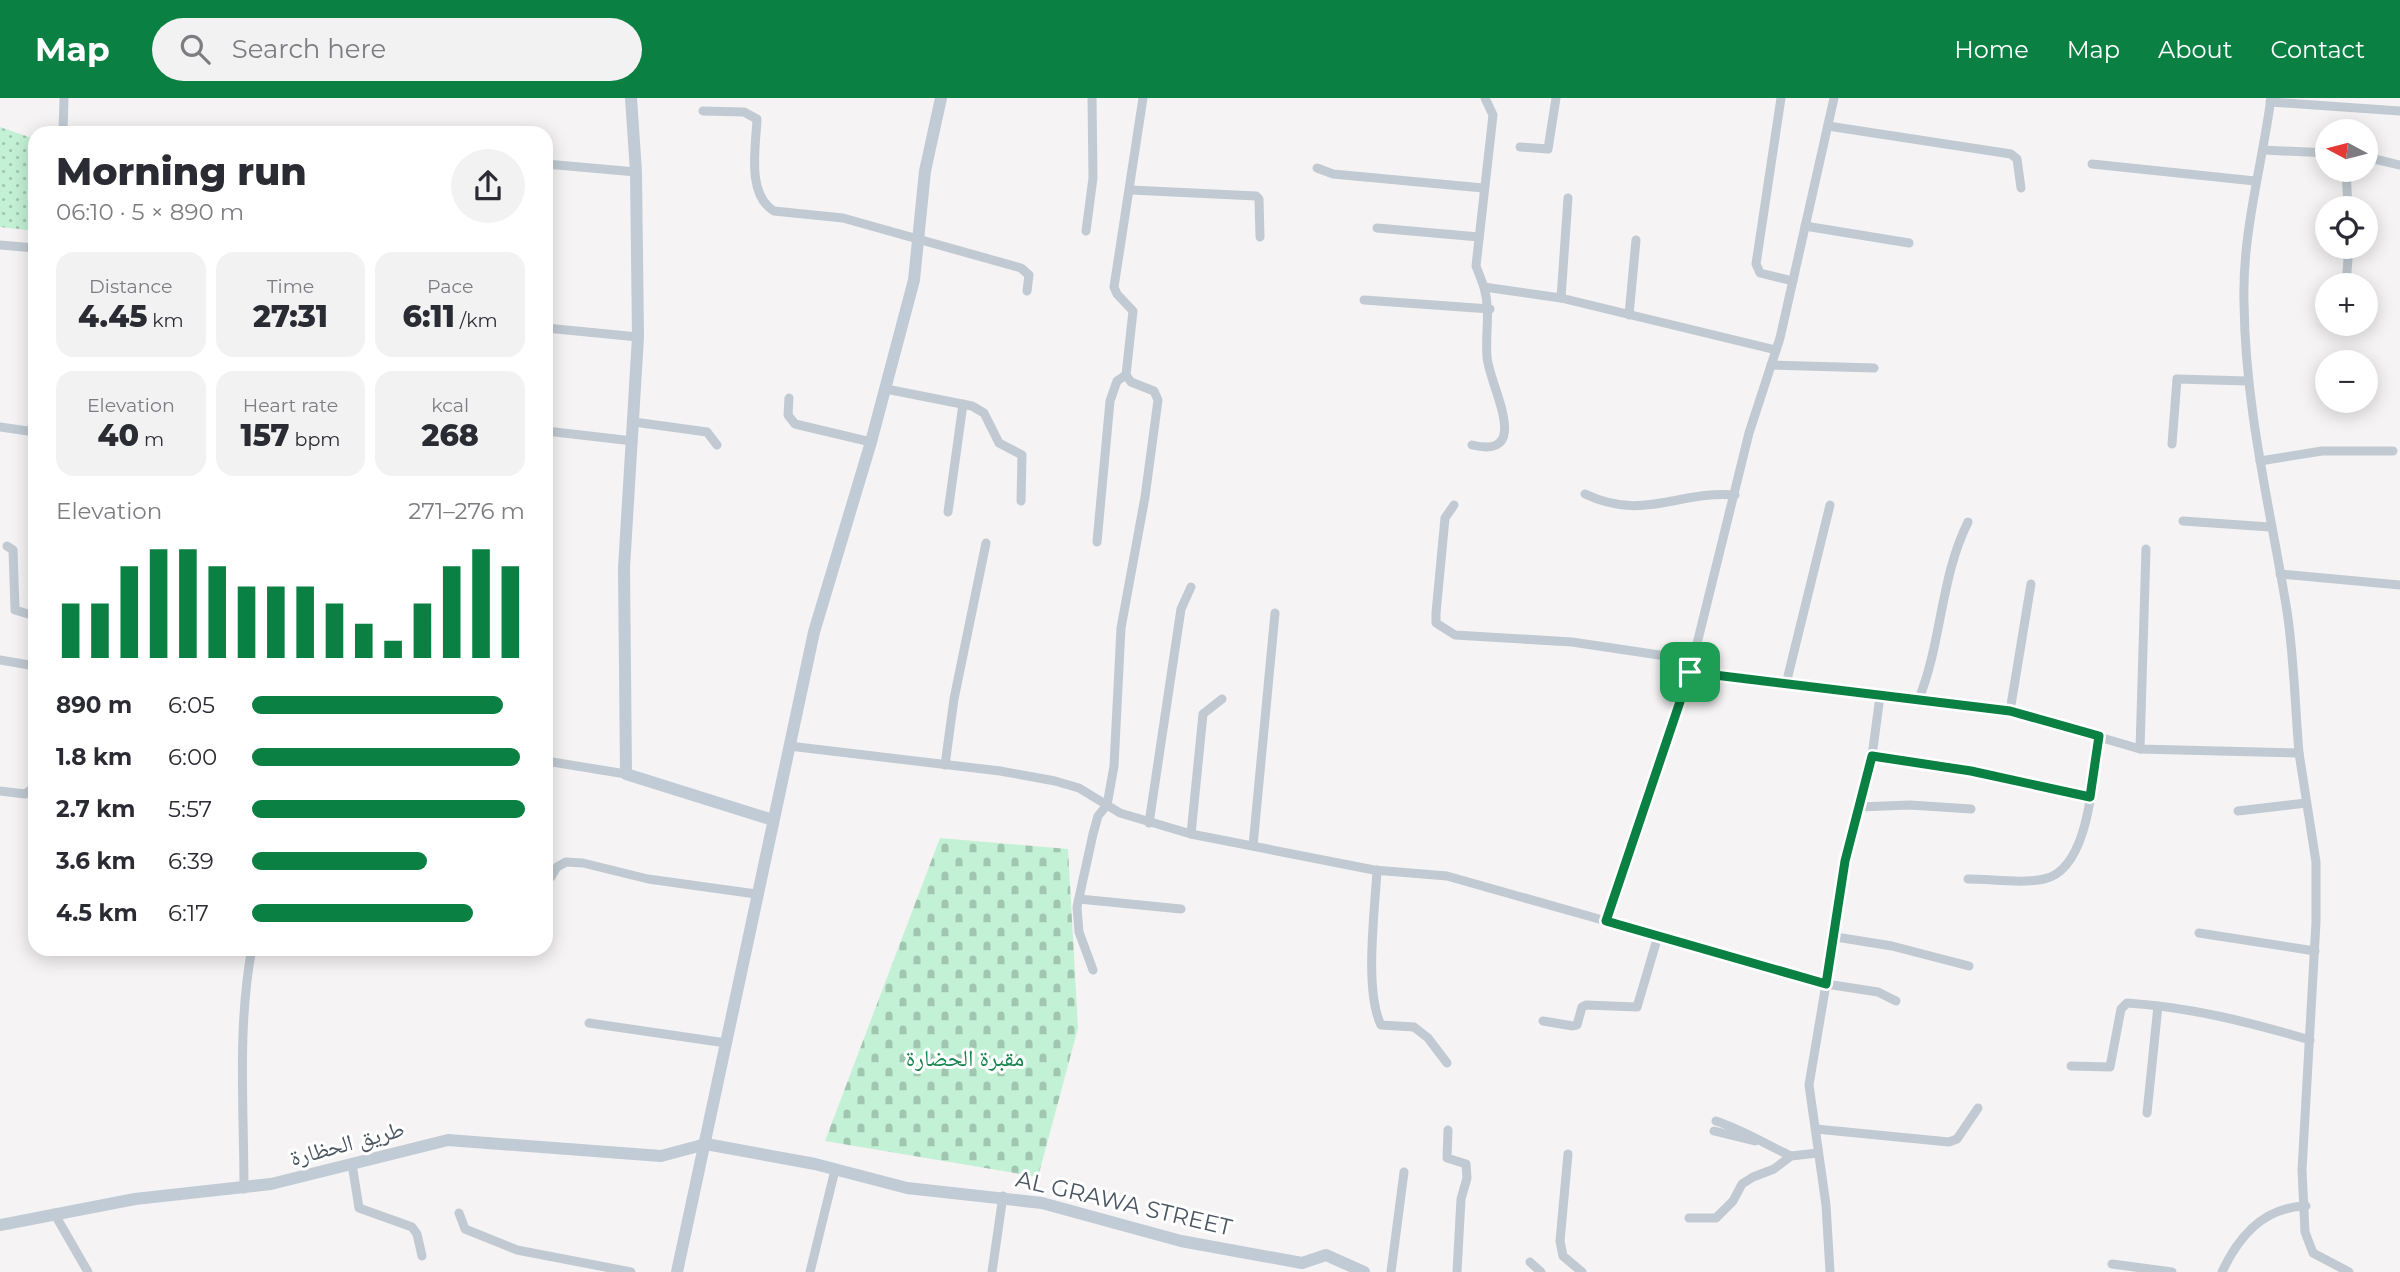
<!DOCTYPE html>
<meta charset="utf-8">
<style>
body{margin:0;font-family:Montserrat,"Noto Naskh Arabic",sans-serif;background:#f2f2f3;color:#2b2b33;height:100vh;display:flex;flex-direction:column;font-size:26px;white-space:nowrap}
*{box-sizing:border-box;margin:0}
p{font-size:23px;color:#7c7c81}
.icon{flex:none;width:38px;height:38px;fill:none;stroke:currentColor;stroke-width:2;stroke-linecap:round;stroke-linejoin:round}
.map{position:relative;flex:1;overflow:hidden}
.sheet{position:absolute;left:28px;top:28px;width:525px;height:830px;display:flex;flex-direction:column;background:#fff;border-radius:21px;box-shadow:0 4px 18px #0003}
.sheet>*{flex:none}
.needle{width:46px;rotate:277deg}
.buttons{position:absolute;left:2315px;top:21px;display:grid;gap:14px}
.buttons a{display:grid;place-items:center;width:63px;height:63px;border-radius:50%;background:#fff;box-shadow:0 4px 18px #0003;font-size:35px}
.pin{position:absolute;display:grid;place-items:center;width:60px;height:60px;color:#fff;margin:-30px;border-radius:14px;box-shadow:0 4px 10px #0006}
.round{display:grid;place-items:center;flex:none;width:74px;height:74px;border-radius:37px;background:#f2f2f3}
.summary{display:flex;align-items:center;justify-content:space-between;height:119px;padding:0 28px}
h1{font-size:38px;font-weight:800;line-height:52px}
.stats{display:grid;grid-template-columns:repeat(3,1fr);gap:10px;height:119px;padding:7px 28px}
.stats div{display:grid;align-content:center;border-radius:18px;background:#f2f2f3;text-align:center}
.stats b{font-size:30px;font-weight:800}
.stats small{font-size:19px;font-weight:400}
.stats p{font-size:19px}
.chart{height:196px;padding:14px 28px}
.chart p{display:flex;justify-content:space-between}
.chart svg{width:100%;height:126px;margin-top:7px;stroke:#0b8043;stroke-width:6}
ul{padding:0 28px;list-style:none;font-size:23px}
li{display:grid;grid-template-columns:112px 84px 1fr;align-items:center;height:52px}
li i{height:18px;border-radius:9px;background:#0b8043}
header{display:flex;align-items:center;gap:42px;box-sizing:border-box;height:98px;padding:0 35px;background:#0b8043;color:#fff}
header strong{font-size:33px}
nav{display:flex;gap:38px;margin-inline-start:auto;font-size:24px}
.search{width:490px;height:63px;background:#f2f2f3;display:flex;align-items:center;gap:18px;box-sizing:border-box;padding:0 24px;border-radius:38px;color:#7c7c81;font-size:26px}
.map>svg:first-child{display:block}
</style>
<header>
<strong>Map</strong>
<div class="search"><svg class="icon" aria-label="search" viewBox="0 0 24 24"><circle cx="10" cy="10" r="6"/><path d="M15 15l6 6"/></svg>Search here</div>
<nav><a>Home</a><a>Map</a><a>About</a><a>Contact</a></nav>
</header>
<div class="map">
<svg width="2400" height="1174" viewBox="0 0 2400 1174">
<defs>
<pattern id="grass-dots" width="8" height="8" patternUnits="userSpaceOnUse" patternTransform="scale(1.75)"><rect width="8" height="8" fill="#c3f1d5"/><path d="M2 2h.1M6 6h.1" fill="none" stroke="#a0c6b0" stroke-width="1.8" stroke-linecap="round"/></pattern>
<pattern id="cemetery-stones" width="16" height="16" patternUnits="userSpaceOnUse" patternTransform="scale(1.75)"><rect width="16" height="16" fill="#c3f1d5"/><path d="M2 7V4a2 2 0 0 1 4 0v3zM10 15v-3a2 2 0 0 1 4 0v3z" fill="#a0c6b0"/></pattern>
</defs>
<rect width="100%" height="100%" fill="#f5f3f3"/>
<path fill="url(#grass-dots)" d="M0,29L32,40L27,102L35,103V133L0,129Z"/>
<path fill="url(#cemetery-stones)" d="M940,740L1068,751L1078,930L1038,1079L825,1043Z"/>
<g fill="none" stroke-linecap="round" stroke-linejoin="round">
<g stroke="#c1cad2" stroke-width="9">
<path d="M1485,0L1493,17L1476,168L1484,189L1561,200L1776,252"/>
<path d="M1781,0L1756,166L1760,175L1793,183"/>
<path d="M2270,4L2400,13"/>
<path d="M703,13L744,14L757,21C756,48 746,96 774,113L843,120L1021,170L1029,177L1027,193"/>
<path d="M1828,28L2011,56L2017,61L2021,90"/>
<path d="M63,35L64,0"/>
<path d="M1520,49L1548,51L1556,0"/>
<path d="M2263,52L2328,55"/>
<path d="M2366,59L2400,67"/>
<path d="M546,66L636,74"/>
<path d="M2092,66L2255,83"/>
<path d="M1317,70L1333,76L1483,90"/>
<path d="M2346,72L2348,110"/>
<path d="M1131,92L1256,98L1259,101L1260,139"/>
<path d="M1805,128L1909,145"/>
<path d="M1377,130L1479,139"/>
<path d="M1086,133L1093,80L1092,0"/>
<path d="M0,147L35,150"/>
<path d="M2346,186L2349,149"/>
<path d="M1561,200L1568,100"/>
<path d="M1364,202L1490,211"/>
<path d="M1629,217L1636,142"/>
<path d="M546,230L638,239"/>
<path d="M1771,267L1874,270"/>
<path d="M886,291L972,308L984,315L999,345L1022,357L1021,403"/>
<path d="M789,300L788,317L795,326L871,344"/>
<path d="M634,324L707,334L717,347"/>
<path d="M0,329L35,334"/>
<path d="M546,333L633,343"/>
<path d="M2172,346L2177,281L2248,283"/>
<path d="M1472,347C1534,362 1489,287 1487,259C1485,234 1491,214 1484,189"/>
<path d="M2260,363L2322,353H2393"/>
<path d="M1585,396C1644,424 1679,392 1735,397"/>
<path d="M1454,407L1445,420L1436,515V525L1455,537L1572,544L1693,562"/>
<path d="M948,414L963,306"/>
<path d="M2183,423L2270,429"/>
<path d="M1097,444L1110,303L1117,283L1126,277"/>
<path d="M7,448L13,452L15,512L35,518"/>
<path d="M2280,476L2400,487"/>
<path d="M0,562L35,568"/>
<path d="M1690,574L2010,613L2140,651L2299,655C2295,608 2294,559 2287,513C2270,409 2245,310 2244,204C2242,135 2262,68 2271,0"/>
<path d="M1786,586L1830,407"/>
<path d="M1918,603C1942,545 1940,480 1968,424"/>
<path d="M2010,613L2031,486"/>
<path d="M789,648L1000,673L1055,683L1079,690L1120,715L1191,736L1374,772L1447,778L1606,823L1690,574L1749,335L1780,240L1834,0"/>
<path d="M2140,651L2146,451"/>
<path d="M2299,655L2316,764V824L2302,1072L2305,1134L2313,1155L2349,1174"/>
<path d="M1872,658L1971,673L2090,699"/>
<path d="M546,663L626,676"/>
<path d="M945,667L954,601L986,445"/>
<path d="M0,693L25,696L35,689"/>
<path d="M1858,709L1910,707L1971,711"/>
<path d="M2238,713L2306,705"/>
<path d="M1149,725L1181,511L1191,489"/>
<path d="M1191,736L1203,616L1222,601"/>
<path d="M1253,748L1275,515"/>
<path d="M1377,772C1375,812 1364,892 1381,927L1414,929L1428,940L1447,965"/>
<path d="M551,779L557,769L566,764L583,765L648,781L756,796"/>
<path d="M1968,781C1992,781 2021,786 2044,781C2090,772 2093,676 2099,638"/>
<path d="M1079,801L1181,811"/>
<path d="M1606,823L1826,886L1845,763L1872,658L1880,598"/>
<path d="M2199,835L2315,853"/>
<path d="M1836,839L1892,848L1969,868"/>
<path d="M1093,872L1079,834L1077,809L1093,736L1098,718L1107,707L1114,668L1121,530L1145,399L1158,302L1154,293L1131,284L1126,277L1133,213L1117,196L1114,189L1143,0"/>
<path d="M1543,923L1573,928L1577,927L1582,909L1586,907L1637,909L1658,838"/>
<path d="M589,925L726,945"/>
<path d="M2071,968L2110,969L2121,911L2127,905C2190,909 2249,924 2310,942"/>
<path d="M2147,1015L2158,908"/>
<path d="M1716,1023C1743,1032 1765,1046 1791,1058"/>
<path d="M1816,1031L1949,1044L1957,1041L1978,1010"/>
<path d="M1448,1032L1447,1060L1466,1066L1467,1080L1461,1101L1457,1174"/>
<path d="M1714,1033L1755,1043"/>
<path d="M1568,1056L1560,1143L1563,1158L1582,1174"/>
<path d="M352,1066L359,1110L412,1129L417,1136L422,1158"/>
<path d="M244,1091C244,1011 237,929 252,850"/>
<path d="M54,1115L88,1174"/>
<path d="M459,1115L465,1131L517,1152L631,1174"/>
<path d="M1689,1120H1716L1733,1103L1742,1086L1753,1079L1774,1071L1791,1058L1818,1055"/>
<path d="M1530,1164L1541,1174"/>
<path d="M2112,1166L2172,1174"/>
<path d="M810,1174L835,1072"/>
<path d="M992,1174L1003,1098"/>
<path d="M1391,1174L1404,1074"/>
<path d="M1830,1174L1826,1107L1809,987L1826,886L1878,894L1896,903"/>
<path d="M2222,1174C2239,1137 2264,1109 2306,1108"/>
</g>
<g stroke="#c1cbd6" stroke-width="12">
<path d="M631,0L636,74L638,239L624,470L626,676L773,722"/>
<path d="M0,1127L135,1101L271,1086L448,1042L661,1058L706,1046L815,1066L907,1090L1042,1105L1181,1143L1302,1165L1326,1157L1364,1174"/>
<path d="M677,1174L814,534L871,344L914,182L925,73L941,0"/>
</g>
</g>
<g fill="none" stroke-linecap="round" stroke-linejoin="round">
<defs>
<path id="route" d="M1690,574L2010,613L2099,638L2090,699L1971,673L1872,658L1845,763L1826,886L1606,823Z"/>
</defs>
<use href="#route" stroke="#fff" stroke-width="14"/>
<use href="#route" stroke="#0b8043" stroke-width="9"/>
</g>
<g text-anchor="middle" stroke-width="6" stroke-linejoin="round" paint-order="stroke">
<g font-size="23" fill="#17864f" stroke="#fff">
<text x="965" y="968">مقبرة الحضارة</text>
</g>
<g font-size="23" fill="#4a5661" stroke="#fff">
<text transform="translate(347 1045) rotate(-15)" y="8">طريق الحظارة</text>
<text transform="translate(1124 1105) rotate(13)" y="8">AL GRAWA STREET</text>
</g>
</g>
</svg>
<div class="buttons">
<a><svg class="needle" viewBox="-14 -14 28 28"><path d="M0-13l5 13h-10z" fill="#e53935"/><path d="M0 13l5-13h-10z" fill="#7c7c81"/></svg></a>
<a><svg class="icon" aria-label="locate" viewBox="0 0 24 24"><circle cx="12" cy="12" r="6"/><path d="M12 2v4M12 18v4M2 12h4M18 12h4"/></svg></a>
<a>+</a>
<a>−</a>
</div>
<div class="pin" style="left:1690px;top:574px;background:#1e9e55"><svg class="icon" aria-label="arrive" viewBox="0 0 24 24"><path d="M6 21V4h12l-3 4 3 4H6"/></svg></div>
<section class="sheet">
<div class="summary"><div><h1>Morning run</h1><p>06:10 · 5 × 890 m</p></div><a class="round"><svg class="icon" aria-label="share" viewBox="0 0 24 24"><path d="M12 15V3M7 8l5-5 5 5M5 13v7h14v-7"/></svg></a></div>
<div class="stats">
<div><p>Distance</p><b>4.45<small> km</small></b></div>
<div><p>Time</p><b>27:31</b></div>
<div><p>Pace</p><b>6:11<small> /km</small></b></div>
</div>
<div class="stats">
<div><p>Elevation</p><b>40<small> m</small></b></div>
<div><p>Heart rate</p><b>157<small> bpm</small></b></div>
<div><p>kcal</p><b>268</b></div>
</div>
<div class="chart"><p><span>Elevation</span>271–276 m</p>
<svg viewBox="0 0 160 44" preserveAspectRatio="none"><path d="M5 44V25M15 44V25M25 44V12M35 44V6M45 44V6M55 44V12M65 44V19M75 44V19M85 44V19M95 44V25M105 44V32M115 44V38M125 44V25M135 44V12M145 44V6M155 44V12"/></svg>
</div>
<ul>
<li><b>890 m</b>6:05<i style="width:92%"></i></li>
<li><b>1.8 km</b>6:00<i style="width:98%"></i></li>
<li><b>2.7 km</b>5:57<i style="width:100%"></i></li>
<li><b>3.6 km</b>6:39<i style="width:64%"></i></li>
<li><b>4.5 km</b>6:17<i style="width:81%"></i></li>
</ul>
</section>
</div>
